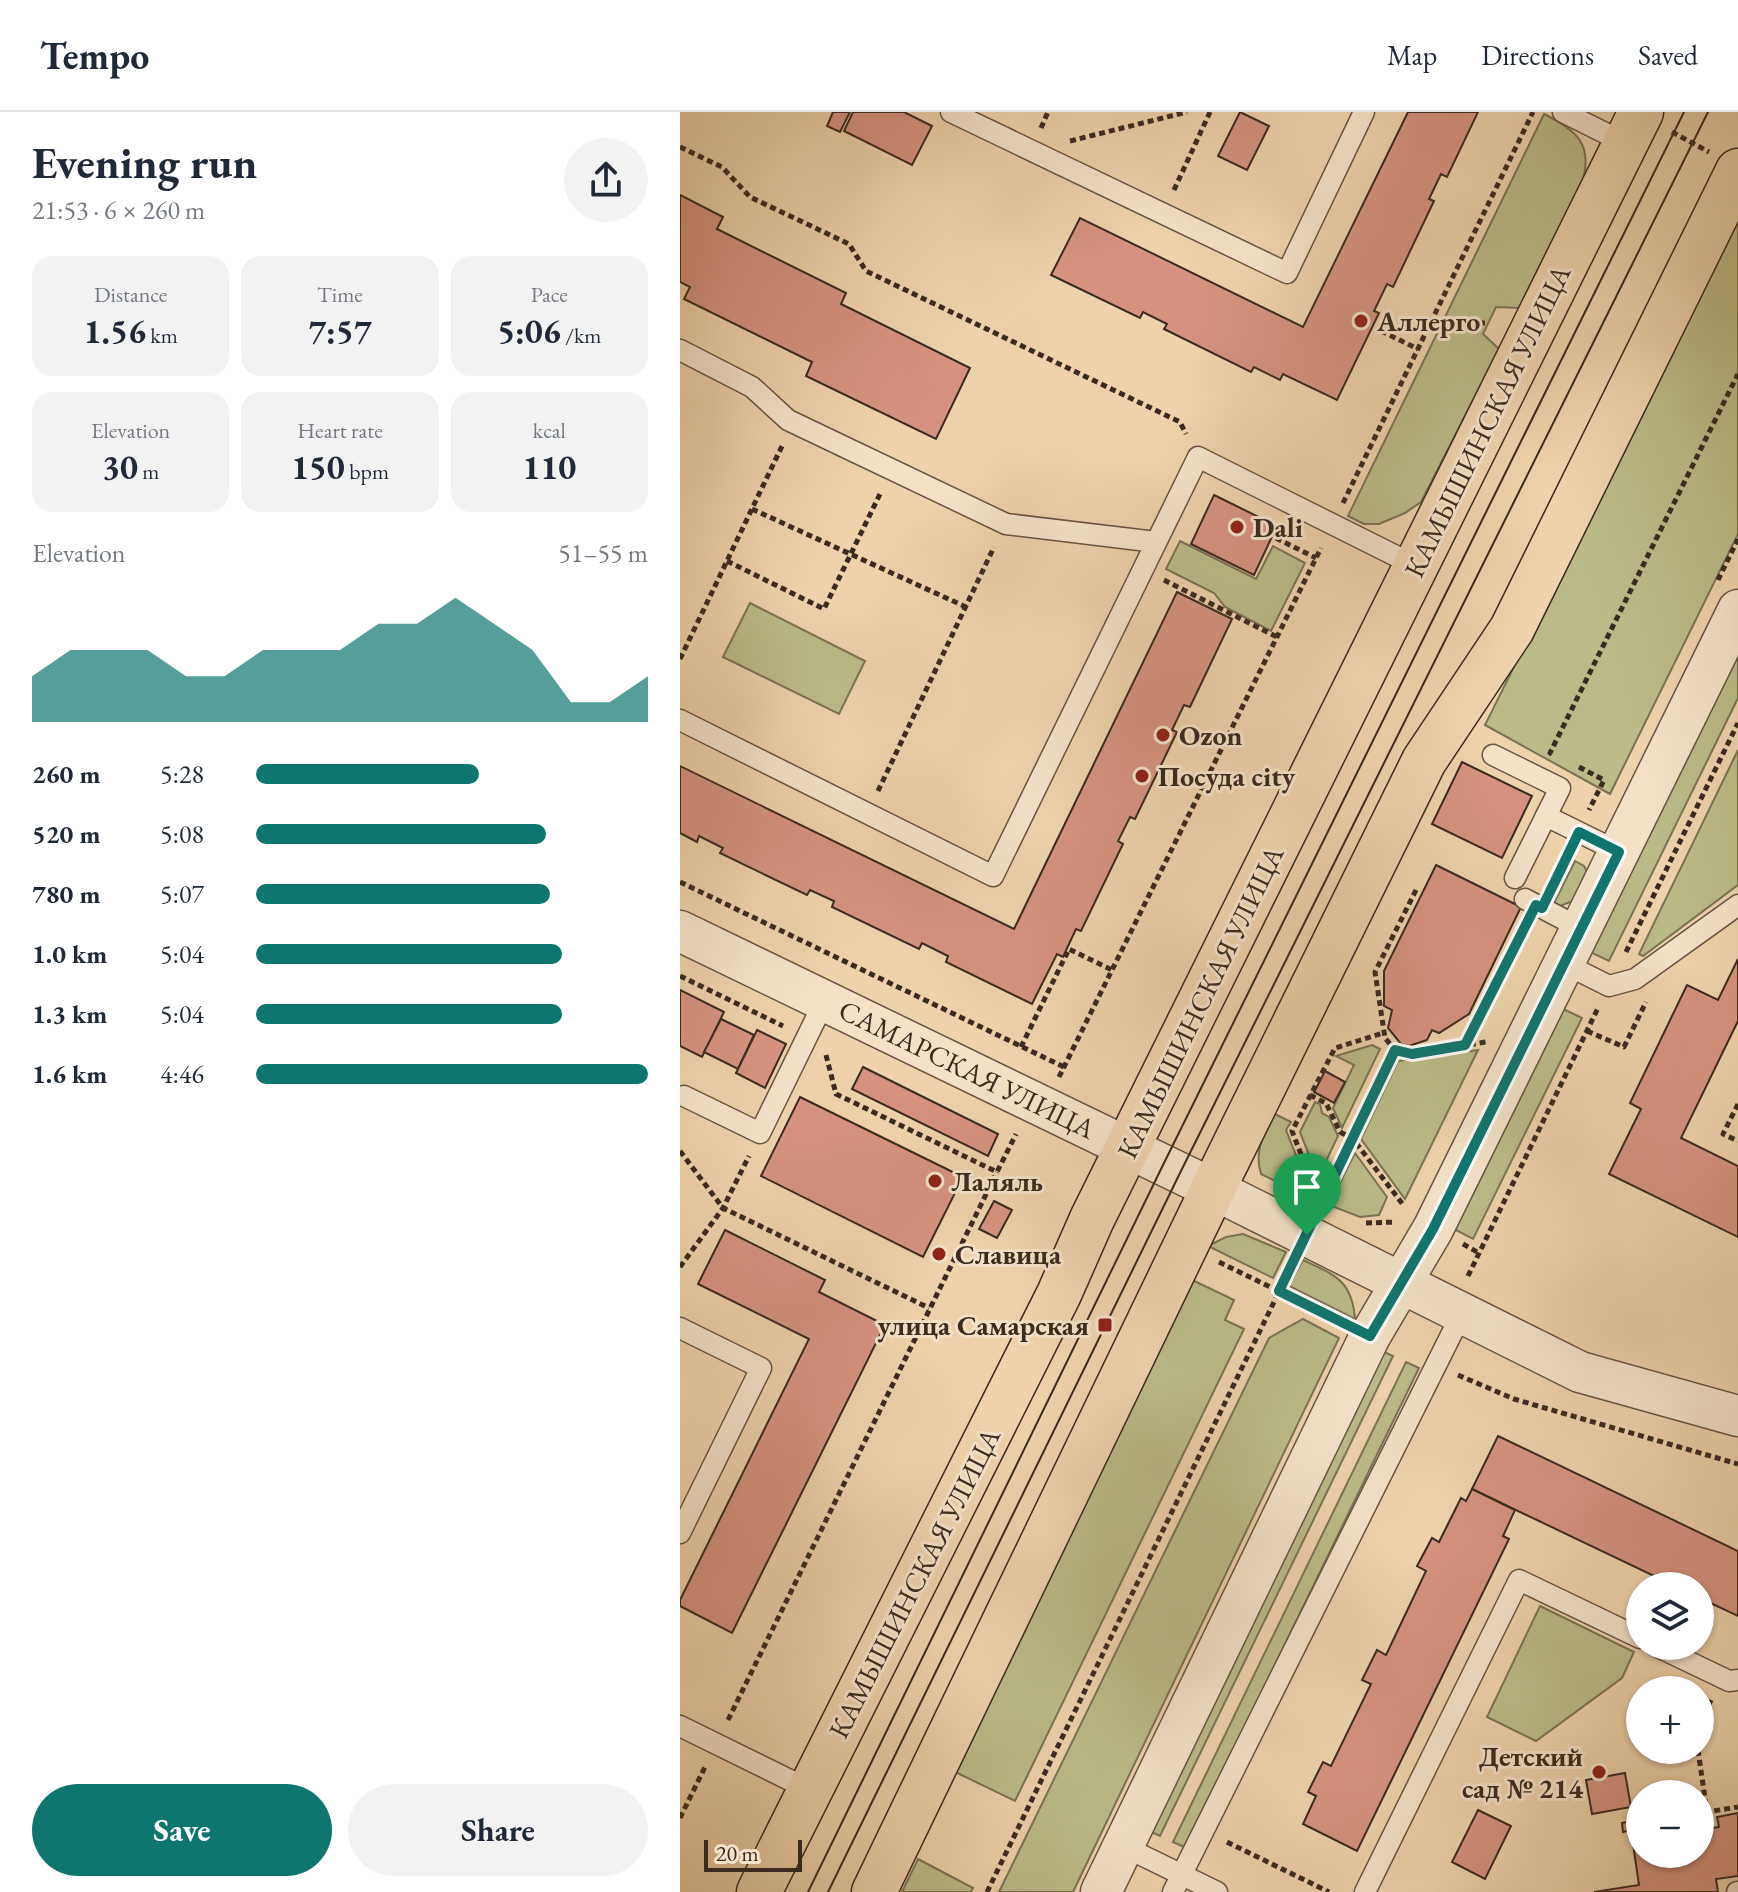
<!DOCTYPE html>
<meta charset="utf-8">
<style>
body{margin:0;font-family:"EB Garamond",serif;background:#f2f2f3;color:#1f2937;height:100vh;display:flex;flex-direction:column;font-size:30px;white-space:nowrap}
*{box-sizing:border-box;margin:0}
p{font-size:26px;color:#747a83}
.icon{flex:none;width:44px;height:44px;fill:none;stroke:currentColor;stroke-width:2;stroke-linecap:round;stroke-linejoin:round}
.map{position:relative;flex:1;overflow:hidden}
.drawer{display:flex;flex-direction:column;background:#fff;width:680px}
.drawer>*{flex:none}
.fabs{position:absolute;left:946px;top:1460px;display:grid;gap:16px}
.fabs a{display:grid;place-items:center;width:88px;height:88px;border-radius:50%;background:#fff;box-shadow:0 2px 6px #0004;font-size:40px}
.scale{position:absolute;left:24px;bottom:20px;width:98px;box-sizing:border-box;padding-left:8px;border:4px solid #3a2b1f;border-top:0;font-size:22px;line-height:28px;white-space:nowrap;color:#3a2b1f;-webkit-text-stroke:6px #f3e2c8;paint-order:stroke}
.pin{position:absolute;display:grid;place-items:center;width:68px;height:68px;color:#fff;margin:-82px -34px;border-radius:50% 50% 50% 0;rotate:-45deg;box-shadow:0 0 8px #0007}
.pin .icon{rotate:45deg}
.round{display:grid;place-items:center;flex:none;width:84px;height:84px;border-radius:42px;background:#f2f2f3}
.head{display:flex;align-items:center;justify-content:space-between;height:136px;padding:0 32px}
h1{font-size:44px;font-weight:700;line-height:60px}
.metrics{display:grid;grid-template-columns:repeat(3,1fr);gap:12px;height:136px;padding:8px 32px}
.metrics div{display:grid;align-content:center;border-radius:20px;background:#f2f2f3;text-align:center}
.metrics b{font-size:34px;font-weight:700}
.metrics small{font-size:22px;font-weight:400}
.metrics p{font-size:22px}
.chart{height:224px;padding:16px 32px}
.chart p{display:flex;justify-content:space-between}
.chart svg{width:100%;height:144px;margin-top:8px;fill:#0f766e;opacity:.7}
.action{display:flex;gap:16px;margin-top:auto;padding:16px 32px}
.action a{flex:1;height:92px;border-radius:48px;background:#0f766e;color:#fff;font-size:32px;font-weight:700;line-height:92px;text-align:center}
.action a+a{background:#f2f2f3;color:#1f2937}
ul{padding:0 32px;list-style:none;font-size:26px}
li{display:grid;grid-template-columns:128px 96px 1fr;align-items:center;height:60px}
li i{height:20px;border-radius:10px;background:#0f766e}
header{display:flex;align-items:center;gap:48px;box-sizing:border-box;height:112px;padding:0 40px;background:#fff;border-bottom:2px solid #e0e1e3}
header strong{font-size:38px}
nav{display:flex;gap:44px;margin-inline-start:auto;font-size:28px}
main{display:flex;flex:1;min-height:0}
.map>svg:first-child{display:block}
</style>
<header>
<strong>Tempo</strong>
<nav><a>Map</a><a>Directions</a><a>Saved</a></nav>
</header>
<main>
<section class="drawer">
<div class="head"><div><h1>Evening run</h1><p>21:53 · 6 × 260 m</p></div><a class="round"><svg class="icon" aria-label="share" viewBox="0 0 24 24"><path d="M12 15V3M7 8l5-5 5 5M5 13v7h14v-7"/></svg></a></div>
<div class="metrics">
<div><p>Distance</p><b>1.56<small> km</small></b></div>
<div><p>Time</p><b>7:57</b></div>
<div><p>Pace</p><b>5:06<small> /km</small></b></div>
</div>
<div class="metrics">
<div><p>Elevation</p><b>30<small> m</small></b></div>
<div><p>Heart rate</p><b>150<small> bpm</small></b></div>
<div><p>kcal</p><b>110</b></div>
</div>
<div class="chart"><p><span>Elevation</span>51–55 m</p>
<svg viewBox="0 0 160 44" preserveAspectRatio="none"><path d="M0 44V30L10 22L20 22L30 22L40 30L50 30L60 22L70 22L80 22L90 14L100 14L110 6L120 14L130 22L140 38L150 38L160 30V44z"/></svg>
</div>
<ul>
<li><b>260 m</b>5:28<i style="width:57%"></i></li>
<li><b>520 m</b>5:08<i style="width:74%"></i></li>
<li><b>780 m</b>5:07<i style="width:75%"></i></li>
<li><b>1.0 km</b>5:04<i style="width:78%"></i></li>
<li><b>1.3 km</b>5:04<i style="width:78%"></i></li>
<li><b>1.6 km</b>4:46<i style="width:100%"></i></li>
</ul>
<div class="action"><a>Save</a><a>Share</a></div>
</section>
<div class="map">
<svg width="1058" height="1780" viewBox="0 0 1058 1780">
<rect width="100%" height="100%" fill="#edd2aa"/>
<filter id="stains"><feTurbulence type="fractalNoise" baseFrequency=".0025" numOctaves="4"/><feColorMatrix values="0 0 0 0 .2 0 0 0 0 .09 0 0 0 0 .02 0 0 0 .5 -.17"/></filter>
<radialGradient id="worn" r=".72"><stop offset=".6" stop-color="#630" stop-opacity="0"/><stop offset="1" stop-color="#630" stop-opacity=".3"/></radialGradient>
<g fill="#babb87" stroke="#7a7353" stroke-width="2">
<path d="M864,2C896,18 914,32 902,71L839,196L816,195L803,222L819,237L741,390L725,401L699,412H684L668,404Z"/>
<path d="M1058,105V422L930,682L805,613Z"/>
<path d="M500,429L576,467L593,434L625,451L591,519L545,495L534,481L486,457Z"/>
<path d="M70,491L185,549L159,602L43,545Z"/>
<path d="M1058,533V586L929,849L908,839Z"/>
<path d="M1058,638V773L963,844L959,842Z"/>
<path d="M895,749L904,754L907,760L893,789L880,794L874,791Z"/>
<path d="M879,895L902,906L793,1127L770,1115Z"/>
<path d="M692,933L700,937L662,1016L653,996L674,953L656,944Z"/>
<path d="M798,938L725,1087L681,1027L718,949Z"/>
<path d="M635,990L640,992L642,1001L649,1005L658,1024L638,1066L620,1020Z"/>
<path d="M595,1002L611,1010L606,1018L631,1081L629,1086L581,1062C574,1040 583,1022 595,1002Z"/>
<path d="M675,1041L707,1085L699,1103L680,1105L649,1093Z"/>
<path d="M563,1122L606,1140L593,1166L528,1134L546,1125Z"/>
<path d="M623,1148C655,1163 672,1168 675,1207L609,1174Z"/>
<path d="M506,1165L554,1188L545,1208L564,1217L335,1689L269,1657Z"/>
<path d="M623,1207L659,1226L393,1780H319L589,1226Z"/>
<path d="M700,1238L713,1244L480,1724L467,1718Z"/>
<path d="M726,1250L739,1256L506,1736L493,1730Z"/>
<path d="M860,1494L954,1540L942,1566L856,1629L807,1605Z"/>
<path d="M238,1747L293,1776L291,1780H222Z"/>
</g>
<g fill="#d6927e" stroke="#3a2b1f" stroke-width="2">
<path d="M153,0H170L160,20L147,14Z"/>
<path d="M173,0H224L252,14L232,53L164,19Z"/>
<path d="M560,0L589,14L567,58L538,44Z"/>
<path d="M728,0H798L767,65L761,62L749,87L754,89L713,175L707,172L694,199L699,201L657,288L603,262L600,268L574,255L571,260L484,217L487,212L463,200L460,206L371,163L400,106L623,215Z"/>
<path d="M0,83L43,105L37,117L166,181L161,192L290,256L256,327L126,264L132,250L4,187L10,175L0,170Z"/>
<path d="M534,383L597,414L574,463L511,432Z"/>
<path d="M497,480L552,507L510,595L504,593L492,618L497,620L455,707L450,705L438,729L443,732L401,819L396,817L383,845L377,842L352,892L266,850L268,844L242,831L239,837L152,795L154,789L130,778L127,783L40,741L43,736L19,724L17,730L0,721V654L334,817Z"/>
<path d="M782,650L852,684L822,746L752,712Z"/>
<path d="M756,753L841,795L789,902L759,921L752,918L747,928L729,934L721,932L708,916L712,898L704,894V859Z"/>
<path d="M1058,847V909L1001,1026L1058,1054V1125L929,1062L961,997L950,991L1007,873L1038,888Z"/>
<path d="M0,878L44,900L22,945L0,934Z"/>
<path d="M41,907L74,923L58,957L24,940Z"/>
<path d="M77,918L106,932L85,976L56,961Z"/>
<path d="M183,955L318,1022L308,1044L172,977Z"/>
<path d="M645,959L665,970L654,991L634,980Z"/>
<path d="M120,985L283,1065L243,1145L81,1064Z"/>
<path d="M314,1089L332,1098L317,1126L299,1117Z"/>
<path d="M45,1118L145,1168L139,1180L205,1213L52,1521L0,1494V1488L129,1227L18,1172Z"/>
<path d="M818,1324L1058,1439V1504L1020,1486V1474H995L792,1377Z"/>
<path d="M792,1377L835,1398L823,1424L829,1427L677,1739L623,1712L636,1684L628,1680L643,1650L651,1654L691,1572L682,1568L697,1538L706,1543L746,1459L737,1454L752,1426L759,1430L781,1386L786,1389Z"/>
<path d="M945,1661L951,1695L912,1702L906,1668Z"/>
<path d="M798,1698L831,1714L805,1767L772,1750Z"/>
<path d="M1058,1701V1764L1036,1767L1038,1780H914L959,1773L951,1718L943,1720L942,1711L960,1707V1742H1020V1718L1039,1715L1037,1705Z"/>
</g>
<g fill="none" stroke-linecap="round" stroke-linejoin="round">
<defs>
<g id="service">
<path d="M271,0L607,161L684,0"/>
<path d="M883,0L945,31"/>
<path d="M0,238L72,275L108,308L326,412L476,430"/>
<path d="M0,608L313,764L518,345L736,454"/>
<path d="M813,643L880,676L866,704"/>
<path d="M835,766L866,704L939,740"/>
<path d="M845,787L902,817"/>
<path d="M885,852L929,874L955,867L1058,793"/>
<path d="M4,984L80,1021L145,888"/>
<path d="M0,1216L81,1256L0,1421"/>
<path d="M976,1534L1049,1569L1058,1568"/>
<path d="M0,1614L130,1678"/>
<path d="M443,1734L537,1780"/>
<path d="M493,1780L782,1201"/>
<path d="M685,1780L839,1468L960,1526"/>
<path d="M1057,1780H1058"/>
</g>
<g id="minor">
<path d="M0,819L533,1077L900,1260L1058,1304"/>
<path d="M421,1780L690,1224L753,1117L1058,498"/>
</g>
<g id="primary">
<path d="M79,1780L379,1182L412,1107L961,0"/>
<path d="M194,1780L533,1077L744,649L832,517L1058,59"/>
</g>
</defs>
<use href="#service" stroke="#675542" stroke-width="23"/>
<use href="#minor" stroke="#675542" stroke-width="43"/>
<use href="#primary" stroke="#3a2b1f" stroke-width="47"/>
<g stroke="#3a2b1f" stroke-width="5" stroke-dasharray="6 4" stroke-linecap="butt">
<path d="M361,16L368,0"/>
<path d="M992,20L1029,40"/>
<path d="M390,29L507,0"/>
<path d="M0,35L42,55L70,85L169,132L186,159L500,310L506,322"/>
<path d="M494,78L530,0"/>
<path d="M750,212L805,211"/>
<path d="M701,219L738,237"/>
<path d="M663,391L853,0"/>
<path d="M72,397L286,495"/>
<path d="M596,426L636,446"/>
<path d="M47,449L144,497L201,380"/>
<path d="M484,468L597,525"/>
<path d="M1038,468L1058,427"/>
<path d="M0,547L103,332"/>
<path d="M872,642L870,641L1058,262"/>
<path d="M899,655L924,668L909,698"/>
<path d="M198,679L314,435"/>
<path d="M0,770L384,955"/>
<path d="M873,774L887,743"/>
<path d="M736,778L695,860L705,926L715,938L732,942L806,930"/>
<path d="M946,840L1058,611"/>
<path d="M0,864L103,914"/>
<path d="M907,919L944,935L966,890"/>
<path d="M786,932L845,816"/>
<path d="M341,935L389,837L432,858"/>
<path d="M146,943L156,982L317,1060L336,1022"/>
<path d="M379,965L641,436"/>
<path d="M630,983L646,991L660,1020L673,1027L724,1094"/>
<path d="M1058,992L1043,1022L1058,1029"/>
<path d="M0,1039L43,1096L249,1196"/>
<path d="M639,1089L612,1019L655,936L703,921"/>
<path d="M642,1092L715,938"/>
<path d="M686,1111L716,1110"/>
<path d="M783,1132L799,1141"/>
<path d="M539,1150L660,1209"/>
<path d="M0,1155L43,1096L69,1044"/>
<path d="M788,1164L918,896"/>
<path d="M778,1263L834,1287L1058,1352"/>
<path d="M48,1608L317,1060"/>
<path d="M1020,1610L1031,1588"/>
<path d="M1018,1638L1027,1700L1058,1695"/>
<path d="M0,1706L26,1653"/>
<path d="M547,1730L649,1780"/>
<path d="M307,1780L611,1155"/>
</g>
<use href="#service" stroke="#f3e2c8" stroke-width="20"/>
<use href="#minor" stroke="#f3e2c8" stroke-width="40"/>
<use href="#primary" stroke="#edd2aa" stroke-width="44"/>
<g stroke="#3a2b1f" stroke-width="2">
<path d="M128,1780L483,1053L1004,0"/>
<path d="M148,1780L500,1061L1028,0"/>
</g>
</g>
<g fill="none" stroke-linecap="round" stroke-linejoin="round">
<defs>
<path id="route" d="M899,720L939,740L753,1117L690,1224L599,1179L715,938L732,942L785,933L856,793L862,796Z"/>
</defs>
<use href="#route" stroke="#fff" stroke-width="16"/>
<use href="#route" stroke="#0f766e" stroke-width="10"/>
</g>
<g fill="#8f2418" stroke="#f3e2c8" stroke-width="3">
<circle cx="681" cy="209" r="8"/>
<circle cx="557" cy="415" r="8"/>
<circle cx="483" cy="623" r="8"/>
<circle cx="462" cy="664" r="8"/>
<circle cx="255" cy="1069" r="8"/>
<circle cx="259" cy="1142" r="8"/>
<rect x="417" y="1205" width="16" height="16" rx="4"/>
<circle cx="919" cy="1660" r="8"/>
</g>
<g text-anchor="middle" stroke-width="6" stroke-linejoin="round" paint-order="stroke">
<g font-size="28" font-weight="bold" fill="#3a2b1f" stroke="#f3e2c8" text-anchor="start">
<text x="697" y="219">Аллерго</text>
<text x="573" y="425">Dali</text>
<text x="499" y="633">Ozon</text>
<text x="478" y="674">Посуда city</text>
<text x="271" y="1079">Лаляль</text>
<text x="275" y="1152">Славица</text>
<text x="409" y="1223" text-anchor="end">улица Самарская</text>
<text x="903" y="1654" text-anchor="end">Детский<tspan x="903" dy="32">сад № 214</tspan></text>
</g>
<g font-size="28" fill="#3a2b1f" stroke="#f3e2c8">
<text transform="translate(807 309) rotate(-64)" y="10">КАМЫШИНСКАЯ УЛИЦА</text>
<text transform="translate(520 890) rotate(-64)" y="10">КАМЫШИНСКАЯ УЛИЦА</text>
<text transform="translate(287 957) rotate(26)" y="10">САМАРСКАЯ УЛИЦА</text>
<text transform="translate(234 1471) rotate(-63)" y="10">КАМЫШИНСКАЯ УЛИЦА</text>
</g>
</g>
<rect width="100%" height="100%" filter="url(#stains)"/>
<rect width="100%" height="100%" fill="url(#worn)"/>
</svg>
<div class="fabs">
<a><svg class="icon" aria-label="layers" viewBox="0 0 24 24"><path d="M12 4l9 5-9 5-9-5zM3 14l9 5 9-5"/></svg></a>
<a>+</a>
<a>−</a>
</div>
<div class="scale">20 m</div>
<div class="pin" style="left:627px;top:1123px;background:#1e9e55"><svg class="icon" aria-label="arrive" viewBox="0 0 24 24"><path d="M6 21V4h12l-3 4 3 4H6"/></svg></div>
</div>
</main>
